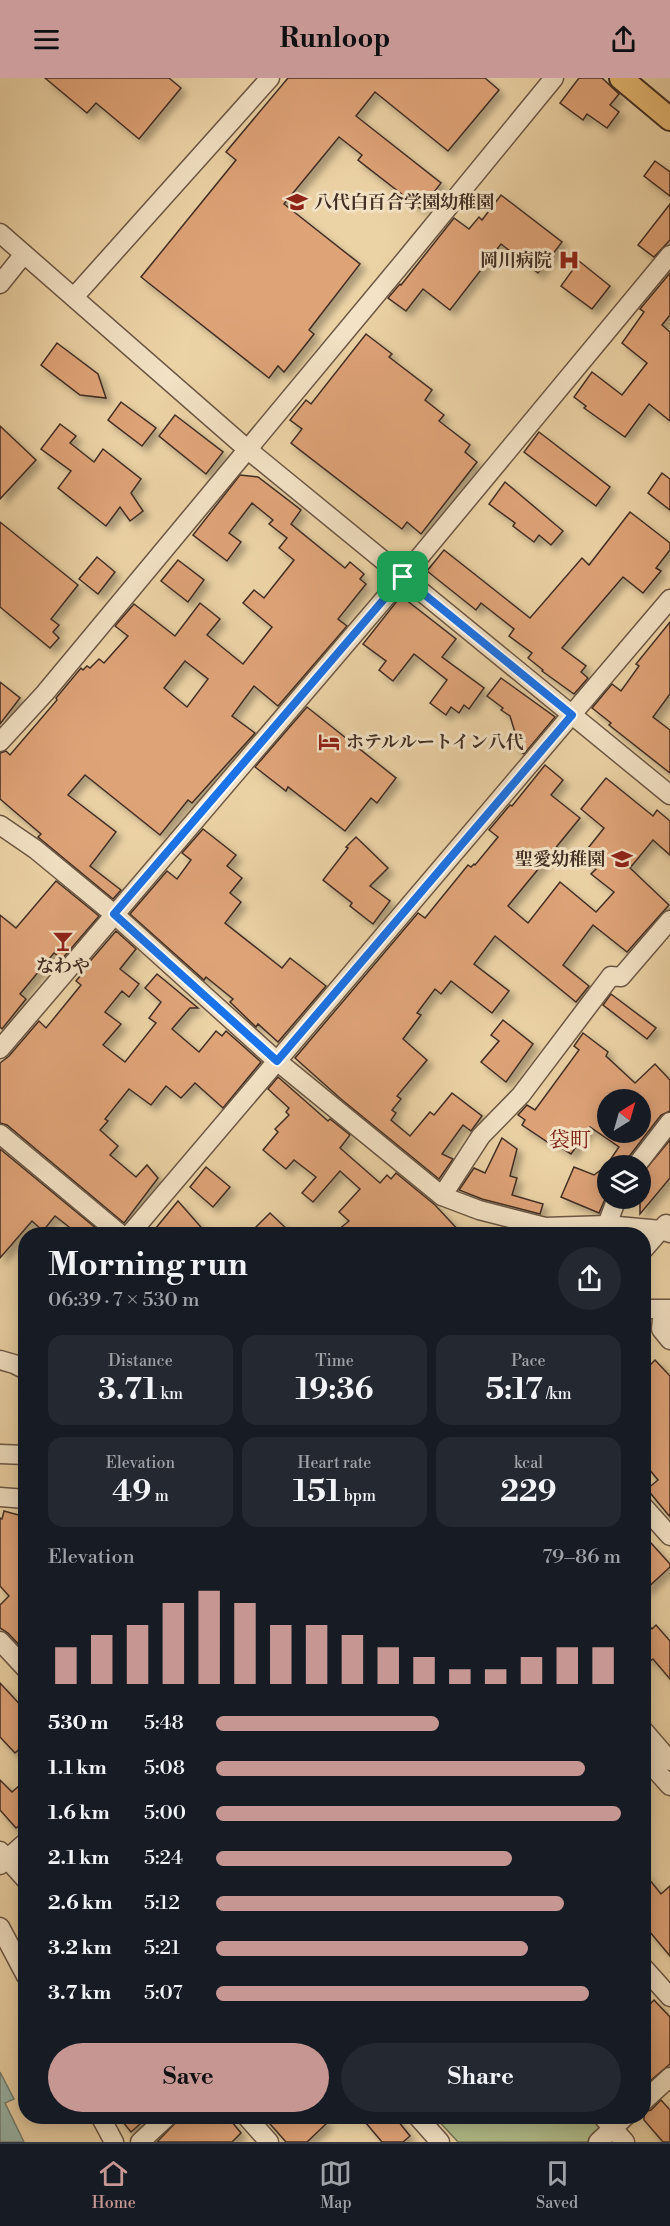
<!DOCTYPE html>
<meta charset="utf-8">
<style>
body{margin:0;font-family:"Libre Bodoni","Noto Serif JP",serif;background:#242831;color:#f1f3f6;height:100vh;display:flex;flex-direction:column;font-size:22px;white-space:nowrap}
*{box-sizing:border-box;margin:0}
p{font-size:20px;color:#9ea1a6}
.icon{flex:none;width:33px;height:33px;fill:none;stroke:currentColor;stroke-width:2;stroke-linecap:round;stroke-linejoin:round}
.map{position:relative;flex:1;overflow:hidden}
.details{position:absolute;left:18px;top:1149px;width:633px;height:897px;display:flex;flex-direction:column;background:#171b24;border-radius:24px;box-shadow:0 3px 15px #0003}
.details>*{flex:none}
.needle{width:39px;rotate:37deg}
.controls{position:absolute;left:597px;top:1011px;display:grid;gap:12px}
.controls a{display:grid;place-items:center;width:54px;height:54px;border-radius:50%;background:#171b24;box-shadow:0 3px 15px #0003;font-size:30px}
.pin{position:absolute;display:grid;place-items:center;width:51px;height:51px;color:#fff;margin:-26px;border-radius:12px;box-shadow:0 3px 9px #0006}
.round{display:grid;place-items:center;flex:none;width:63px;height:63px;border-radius:32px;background:#242831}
.head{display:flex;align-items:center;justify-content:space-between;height:102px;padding:0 30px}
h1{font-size:33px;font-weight:800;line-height:45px}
.figures{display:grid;grid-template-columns:repeat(3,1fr);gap:9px;height:102px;padding:6px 30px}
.figures div{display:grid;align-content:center;border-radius:15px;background:#242831;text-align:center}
.figures b{font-size:30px;font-weight:800}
.figures small{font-size:16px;font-weight:400}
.figures p{font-size:16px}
.chart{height:168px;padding:12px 30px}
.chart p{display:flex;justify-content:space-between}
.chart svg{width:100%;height:108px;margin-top:6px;stroke:#c59692;stroke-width:6}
.action{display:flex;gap:12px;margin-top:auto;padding:12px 30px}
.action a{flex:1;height:69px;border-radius:36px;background:#c59692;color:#111;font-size:24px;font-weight:800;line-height:69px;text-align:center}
.action a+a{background:#242831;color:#f1f3f6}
ul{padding:0 30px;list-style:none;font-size:20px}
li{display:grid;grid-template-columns:96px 72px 1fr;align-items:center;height:45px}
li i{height:15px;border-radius:8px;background:#c59692}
header{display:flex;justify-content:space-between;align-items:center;height:78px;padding:0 30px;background:#c59692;color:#111;font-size:27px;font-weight:800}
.tabs{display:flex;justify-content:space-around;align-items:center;height:84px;border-top:2px solid #363941;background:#171b24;font-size:16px;color:#9ea1a6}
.tabs a{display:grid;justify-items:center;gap:3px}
.tabs .selected{color:#c59692}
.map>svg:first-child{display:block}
</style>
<header><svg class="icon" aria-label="menu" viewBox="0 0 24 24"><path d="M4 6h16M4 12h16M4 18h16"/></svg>Runloop<svg class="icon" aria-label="share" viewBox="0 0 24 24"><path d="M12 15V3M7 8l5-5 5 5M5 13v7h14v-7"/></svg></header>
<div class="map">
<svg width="670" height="2064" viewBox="0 0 670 2064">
<defs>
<filter id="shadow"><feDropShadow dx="5.5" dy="5.5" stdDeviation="3" flood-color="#0004"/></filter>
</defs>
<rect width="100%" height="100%" fill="#ecd3a6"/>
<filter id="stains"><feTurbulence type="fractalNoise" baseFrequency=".00333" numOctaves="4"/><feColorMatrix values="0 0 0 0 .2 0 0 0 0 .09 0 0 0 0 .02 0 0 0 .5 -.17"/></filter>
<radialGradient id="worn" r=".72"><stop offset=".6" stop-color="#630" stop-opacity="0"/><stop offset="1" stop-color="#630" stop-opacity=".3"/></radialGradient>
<path fill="#b2be8c" stroke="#7a7658" stroke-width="1.5" d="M435,2039H592L602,2051L587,2064H458Z"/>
<path fill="#99b7aa" stroke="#768074" stroke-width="1.5" d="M0,1994L14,2021L5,2025L24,2064H0Z"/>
<g fill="#dfa378" stroke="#412e23" stroke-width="1.5" fill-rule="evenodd" filter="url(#shadow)">
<path d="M45,0H169L181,10L139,61L96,25L87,35Z"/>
<path d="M288,0H485L499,12L448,73L375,14L356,38L441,105L421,131L358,82L362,77L339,59L284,126L360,186L309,252L314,256L284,294L278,288L269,300L141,199L236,82L226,74Z"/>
<path d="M579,0H602L619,16L610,27L619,34L607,50L587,36L583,42L560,25Z"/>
<path d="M655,83L670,94V118L644,98Z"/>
<path d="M501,117L562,164L538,195L501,166L450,232L423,211L406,233L388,220L400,206L401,207L454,140L469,151L479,139L482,142Z"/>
<path d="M670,126V162L654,179L638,167Z"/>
<path d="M579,183L610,208L592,231L561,208Z"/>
<path d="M670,195V237L662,247L670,254V343L649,326L625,359L584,330L586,328L574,319L592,294L622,317L647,285L622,265L644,234L640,231Z"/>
<path d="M366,256L392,276L389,279L432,312L425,322L444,337L439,343L470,367L465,374L477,384L421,456L407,444L402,451L291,365L302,351L290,342L306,322L311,326Z"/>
<path d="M57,265L98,296L106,320L80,317L41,287Z"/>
<path d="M121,324L156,350L142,368L108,342Z"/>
<path d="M175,337L223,374L206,396L159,358Z"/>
<path d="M60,346L76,358L70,365L94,384L103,371L141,401L131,415L143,433L130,443L120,429L106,448L58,410L71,393L41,371Z"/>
<path d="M0,348L36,382L0,421Z"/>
<path d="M539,354L610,409L596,428L524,374Z"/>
<path d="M662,395L670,401V432L648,415Z"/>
<path d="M240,397L258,399L301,432L291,446L345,490L350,484L364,496L360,501L366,506L338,541L347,548L278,628L254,608L232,638L255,655L192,725L188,722L160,757L85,697L68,717L116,754L90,788L121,812L113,821L38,759L41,756L0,721V675L6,673L10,677L57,622L56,620L81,590L83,592L87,588L90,590L99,581L104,585L128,558L115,548L134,526L175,558L200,525L220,541L207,557L243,586L272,549L243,525L254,512L264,520L294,482L279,470L287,460L269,446L273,442L252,425L229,455L241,464L227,483L193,457ZM185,583L208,601L187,629L164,610Z"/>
<path d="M505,404L563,453L551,467L539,457L534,464L513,448L515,445L489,426Z"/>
<path d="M630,434L670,465V472L656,490L661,493L643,515L623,499L562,570L586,588L581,594L588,600L574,616L542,593L543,592L528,580L532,575L509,558L514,551L481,525L476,532L427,493L444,472L530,540L582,480L589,487Z"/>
<path d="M0,444L78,507L51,541L59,547L53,554L59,560L50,570L0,529Z"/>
<path d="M97,479L115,494L98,516L79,501Z"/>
<path d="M178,482L204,502L188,524L161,503Z"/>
<path d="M401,518L456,561L442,579L484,610L469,631L464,627L459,635L451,629L446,637L430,625L447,602L414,576L393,603L379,592L386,583L363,566Z"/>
<path d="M670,544V616L653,639L670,652V695L609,647L611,645L592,630L612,606L621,613L639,588L636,586Z"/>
<path d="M501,600L555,639L524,676L513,667L517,661L510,638L501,632L503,630L487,618Z"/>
<path d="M0,604L20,620L0,646Z"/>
<path d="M307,629L396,700L377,725L371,720L345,753L288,709L286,713L255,689Z"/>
<path d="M545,687L563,702L551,717L580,740L508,828L528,845L560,804L596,834L614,814L591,796L596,791L581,779L604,750L581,731L606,700L653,738L657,732L670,743V777L653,762L630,790L669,827L627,874L593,847L563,887L589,908L576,924L495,858L474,886L509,913L492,935L451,903L441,916L435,911L417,935L421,937L403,961L427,982L397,1018L401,1021L392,1032L396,1035L391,1042L410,1058L430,1034L434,1037L452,1015L482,1038L471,1053L463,1047L442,1076L453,1081L439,1101L341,1021L295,980L418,835L425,840L468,787L471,789L474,786L475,787L498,759L489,752L510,727L512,728Z"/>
<path d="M203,751L236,777L227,788L242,800L230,815L241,824L225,845L282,890L290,880L326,908L278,964L258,946L256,949L230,924L233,921L206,899L204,902L130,836L167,793L177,801L191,782L182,775Z"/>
<path d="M356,759L388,790L370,808L390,823L373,846L350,828L352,825L323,802L348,770L346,769Z"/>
<path d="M56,803L99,838L62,881L54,875L20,916L26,921L2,951L0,949V837L16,850Z"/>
<path d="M116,853L136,871L120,891L139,906L129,919L122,913L105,934L121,946L103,967L125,984L156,945L149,940L161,924L145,910L157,896L198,930H190L172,951L199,974L216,953L222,958L226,953L261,984L223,1030L195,1005L181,1020L166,1008L151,1027L129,1011L105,1041L108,1043L100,1052L118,1068L110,1077L136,1099L147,1087L158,1100L124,1145L7,1047L0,1045V985L9,978L39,943L46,950L81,907L76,903L81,897L79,896Z"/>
<path d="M611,916L656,950L647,961L603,927Z"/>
<path d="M503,942L533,966L506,1004L481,984L499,963L491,957Z"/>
<path d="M583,955L608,974L606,978L635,1005L655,986L670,1002V1033L661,1037L627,1081L625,1088H608V1114L599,1135L561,1119L574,1089L594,1097L606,1088L619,1069L590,1049L571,1076L551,1063L549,1065L522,1047L525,1042L518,1037L527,1027L535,1032L579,972L574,968ZM608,1022H640V1054H608Z"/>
<path d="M278,999L328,1043L330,1041L350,1057L340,1070L380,1105L387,1097L391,1101L396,1095L435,1127L462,1156H333L349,1143L339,1134L360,1111L340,1093L313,1124L302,1115L316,1099L294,1082L286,1091L263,1072L278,1054L275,1051L289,1037L286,1034L289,1030L268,1011Z"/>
<path d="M502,1060L517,1071L510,1098L517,1100L512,1117L543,1126L540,1136L482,1121L459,1112L474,1090L485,1095Z"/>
<path d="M670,1062V1100L640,1136V1098Z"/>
<path d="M0,1071L103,1156H78L55,1138L43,1153L32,1143L0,1180Z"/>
<path d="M206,1089L230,1109L213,1129L190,1109Z"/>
<path d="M178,1123L207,1156H151Z"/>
<path d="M270,1135L292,1156H249Z"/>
<path d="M655,1282L670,1298V1439L647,1411L658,1402L644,1385V1293Z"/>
<path d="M4,1433L26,1439V1574L8,1555L0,1550V1527L9,1518L0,1508V1440L2,1441Z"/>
<path d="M651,1465L670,1486V1489L644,1513V1473Z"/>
<path d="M644,1542L652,1551L656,1547L670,1563V1601L653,1581L650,1583L644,1576Z"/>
<path d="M0,1605L26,1633V1665L15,1675L0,1659Z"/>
<path d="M0,1702L12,1714L26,1702V1742L16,1750L0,1732Z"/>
<path d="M644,1795L661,1816L670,1808V1878L644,1847Z"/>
<path d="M654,1922L670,1939V1986L644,2008V1932Z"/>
<path d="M661,2022L670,2032V2064H663L644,2042V2034L651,2032Z"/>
<path d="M118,2038H149L131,2054Z"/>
<path d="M182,2038H227L241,2055L232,2064H157Z"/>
<path d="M263,2038H321L327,2045L307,2064H286Z"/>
<path d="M360,2038H394L410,2058L403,2064H382Z"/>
</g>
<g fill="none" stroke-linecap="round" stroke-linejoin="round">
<defs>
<g id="minor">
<path d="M0,155L247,371L670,717"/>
<path d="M0,206L24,176"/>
<path d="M74,219L270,0"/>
<path d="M0,664L45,615L405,182L554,0"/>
<path d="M0,747L35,771L114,836L277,983L442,1118L479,1132L545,1149L607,1147L661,1152L670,1155"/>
<path d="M0,971L403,499L670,177"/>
<path d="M0,1056L120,1156"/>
<path d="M636,1088L670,1044"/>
<path d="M442,1118L481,1058L521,1017L611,898L621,899L670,842"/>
<path d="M607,1147L617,1120"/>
<path d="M130,1156L670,521"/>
<path d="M644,1171L666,1146"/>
<path d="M644,1231H670"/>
<path d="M663,1232L661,1251L670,1262"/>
<path d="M0,1282L14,1286L26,1292"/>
<path d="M0,1376L26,1377"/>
<path d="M0,1419L26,1421"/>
<path d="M644,1429L670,1458"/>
<path d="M0,1563L26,1591"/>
<path d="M644,1653L670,1683"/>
<path d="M644,1679L670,1708"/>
<path d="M0,1773L26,1802"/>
<path d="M0,1787L26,1764"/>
<path d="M0,1849L26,1898"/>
<path d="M644,1890L670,1919"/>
<path d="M644,2023L670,1999"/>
<path d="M100,2038L114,2064"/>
<path d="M246,2038L269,2064"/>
<path d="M417,2038L440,2064"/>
<path d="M602,2038L625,2064"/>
<path d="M140,2064L168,2038"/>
<path d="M598,2064L626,2038"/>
</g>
<path id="major" d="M621,0L670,41"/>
</defs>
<use href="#minor" stroke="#6c5744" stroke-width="21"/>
<use href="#major" stroke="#412e23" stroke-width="26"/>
<path stroke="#412e23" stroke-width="3" stroke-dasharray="4.5 3" stroke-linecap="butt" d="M21,1913L26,1922"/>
<use href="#minor" stroke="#f3e2c5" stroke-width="18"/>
<use href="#major" stroke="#e6ba73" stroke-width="22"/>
</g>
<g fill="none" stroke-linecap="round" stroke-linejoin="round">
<defs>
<path id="route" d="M403,499L572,637L277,983L114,836Z"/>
</defs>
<use href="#route" stroke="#fff" stroke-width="12"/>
<use href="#route" stroke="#1a73e8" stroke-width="8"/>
</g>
<defs>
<symbol id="school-bare" viewBox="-9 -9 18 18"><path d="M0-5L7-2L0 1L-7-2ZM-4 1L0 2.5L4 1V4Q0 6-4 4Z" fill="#8f2418" stroke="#f3e2c5" stroke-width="2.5" paint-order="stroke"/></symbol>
<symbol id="hospital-bare" viewBox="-9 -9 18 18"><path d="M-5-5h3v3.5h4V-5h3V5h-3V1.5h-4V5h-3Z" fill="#8f2418" stroke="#f3e2c5" stroke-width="2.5" paint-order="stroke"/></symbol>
<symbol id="hotel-bare" viewBox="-9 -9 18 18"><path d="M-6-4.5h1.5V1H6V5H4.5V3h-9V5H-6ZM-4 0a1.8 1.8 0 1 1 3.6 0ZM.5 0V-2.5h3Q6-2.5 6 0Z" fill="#8f2418" stroke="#f3e2c5" stroke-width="2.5" paint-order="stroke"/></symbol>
<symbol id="bar-bare" viewBox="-9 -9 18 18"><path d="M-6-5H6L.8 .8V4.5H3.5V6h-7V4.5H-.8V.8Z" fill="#8f2418" stroke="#f3e2c5" stroke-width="2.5" paint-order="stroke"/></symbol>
</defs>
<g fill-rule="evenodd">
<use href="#school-bare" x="282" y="109" width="30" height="30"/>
<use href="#hospital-bare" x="554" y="167" width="30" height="30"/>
<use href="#hotel-bare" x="314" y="649" width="30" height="30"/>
<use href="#school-bare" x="607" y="766" width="30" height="30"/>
<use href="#bar-bare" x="48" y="848" width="30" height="30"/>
</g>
<g text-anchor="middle" stroke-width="6" stroke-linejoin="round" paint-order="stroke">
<g font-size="18" font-weight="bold" fill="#412e23" stroke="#f3e2c5" text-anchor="start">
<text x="314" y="130">八代白百合学園幼稚園</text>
<text x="552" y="188" text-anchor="end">岡川病院</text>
<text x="346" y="670">ホテルルートイン八代</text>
<text x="605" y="787" text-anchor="end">聖愛幼稚園</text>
<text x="63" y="894" text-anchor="middle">なわや</text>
</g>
<g font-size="21" fill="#7a1f14" stroke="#f3e2c5">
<text x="570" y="1069">袋町</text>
</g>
</g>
<rect width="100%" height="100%" filter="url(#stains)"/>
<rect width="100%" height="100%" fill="url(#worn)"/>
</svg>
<div class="controls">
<a><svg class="needle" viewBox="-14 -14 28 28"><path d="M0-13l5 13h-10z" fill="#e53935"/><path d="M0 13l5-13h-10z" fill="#9ea1a6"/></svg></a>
<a><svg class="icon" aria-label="layers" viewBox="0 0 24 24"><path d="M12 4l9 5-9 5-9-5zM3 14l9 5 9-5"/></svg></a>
</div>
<div class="pin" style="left:403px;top:499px;background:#1e9e55"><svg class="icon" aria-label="arrive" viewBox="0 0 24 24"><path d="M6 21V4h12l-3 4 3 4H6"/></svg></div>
<section class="details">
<div class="head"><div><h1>Morning run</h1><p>06:39 · 7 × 530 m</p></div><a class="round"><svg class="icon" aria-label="share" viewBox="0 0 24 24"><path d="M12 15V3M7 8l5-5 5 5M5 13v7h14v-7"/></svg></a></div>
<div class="figures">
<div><p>Distance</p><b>3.71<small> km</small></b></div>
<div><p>Time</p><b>19:36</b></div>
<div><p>Pace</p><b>5:17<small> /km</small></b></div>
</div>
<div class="figures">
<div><p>Elevation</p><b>49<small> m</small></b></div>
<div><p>Heart rate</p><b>151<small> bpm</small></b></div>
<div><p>kcal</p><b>229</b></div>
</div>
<div class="chart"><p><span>Elevation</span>79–86 m</p>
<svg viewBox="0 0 160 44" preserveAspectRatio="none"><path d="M5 44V29M15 44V24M25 44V20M35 44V11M45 44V6M55 44V11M65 44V20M75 44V20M85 44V24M95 44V29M105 44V33M115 44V38M125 44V38M135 44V33M145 44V29M155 44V29"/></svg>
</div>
<ul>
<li><b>530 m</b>5:48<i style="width:55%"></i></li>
<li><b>1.1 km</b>5:08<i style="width:91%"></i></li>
<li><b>1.6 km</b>5:00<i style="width:100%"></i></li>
<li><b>2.1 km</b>5:24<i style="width:73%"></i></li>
<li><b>2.6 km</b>5:12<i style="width:86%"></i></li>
<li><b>3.2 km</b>5:21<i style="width:77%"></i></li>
<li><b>3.7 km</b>5:07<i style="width:92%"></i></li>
</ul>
<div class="action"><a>Save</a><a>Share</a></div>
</section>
</div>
<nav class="tabs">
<a class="selected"><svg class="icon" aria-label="home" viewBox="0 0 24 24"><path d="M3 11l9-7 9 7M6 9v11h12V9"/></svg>Home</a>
<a><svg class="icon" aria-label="map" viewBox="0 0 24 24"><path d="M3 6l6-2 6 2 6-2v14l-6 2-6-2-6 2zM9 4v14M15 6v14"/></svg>Map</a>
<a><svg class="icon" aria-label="saved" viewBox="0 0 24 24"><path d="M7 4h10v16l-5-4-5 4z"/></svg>Saved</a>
</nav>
